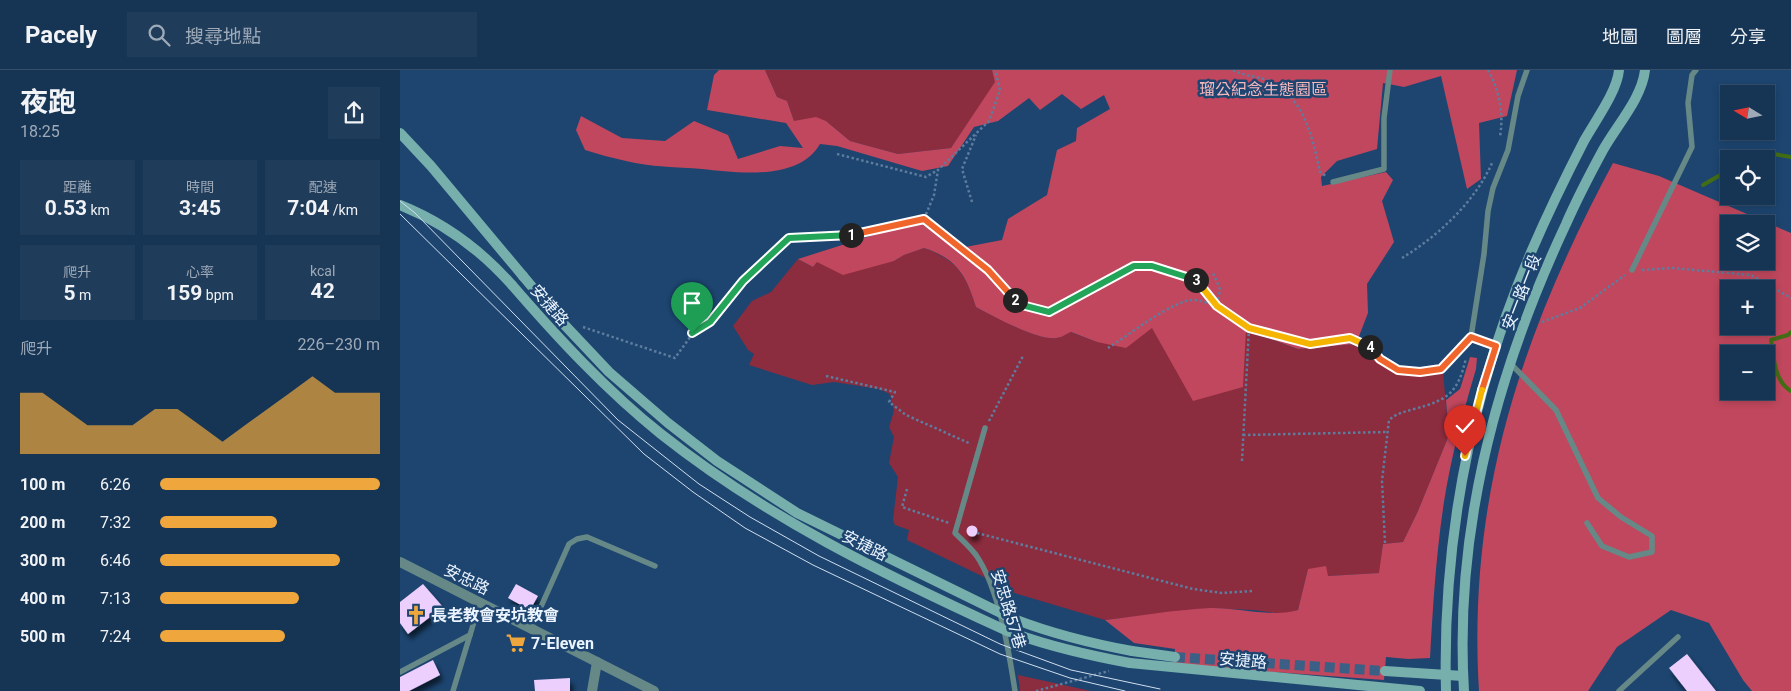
<!DOCTYPE html>
<html lang="zh-TW">
<meta charset="utf-8">
<style>
body{margin:0;font-family:Roboto,"Noto Sans TC",sans-serif;background:#1f3c5a;color:#f1f3f6;height:100vh;display:flex;flex-direction:column;font-size:19px;white-space:nowrap}
*{box-sizing:border-box;margin:0}
p{font-size:16px;color:#9eaab8}
.icon{flex:none;width:28px;height:28px;fill:none;stroke:currentColor;stroke-width:2;stroke-linecap:round;stroke-linejoin:round}
.map{position:relative;flex:1;overflow:hidden}
.details{display:flex;flex-direction:column;background:#163454;width:400px}
.details>*{flex:none}
.needle{width:32px;rotate:280deg}
.fabs{position:absolute;left:1320px;top:15px;display:grid;gap:10px}
.fabs a{display:grid;place-items:center;width:55px;height:55px;border-radius:0px;background:#163454;box-shadow:0 2px 8px #0003,0 0 0 1px #354f6b;font-size:25px}
.pin{position:absolute;display:grid;place-items:center;width:42px;height:42px;color:#fff;margin:-51px -21px;border-radius:50% 50% 50% 0;rotate:-45deg;box-shadow:0 0 5px #0007}
.pin .icon{rotate:45deg}
.km{position:absolute;width:25px;height:25px;margin:-12px;border-radius:50%;background:#222;color:#fff;font-size:14px;line-height:25px;text-align:center}
.round{display:grid;place-items:center;flex:none;width:52px;height:52px;border-radius:0px;background:#1f3c5a}
.summary{display:flex;align-items:center;justify-content:space-between;height:85px;padding:0 20px}
h1{font-size:28px;font-weight:700;line-height:38px}
.stats{display:grid;grid-template-columns:repeat(3,1fr);gap:8px;height:85px;padding:5px 20px}
.stats div{display:grid;align-content:center;border-radius:0px;background:#1f3c5a;text-align:center}
.stats b{font-size:21px;font-weight:700}
.stats small{font-size:14px;font-weight:400}
.stats p{font-size:14px}
.chart{height:140px;padding:10px 20px}
.chart p{display:flex;justify-content:space-between}
.chart svg{width:100%;height:90px;margin-top:5px;fill:#efa73d;opacity:.7}
ul{padding:0 20px;list-style:none;font-size:16px}
li{display:grid;grid-template-columns:80px 60px 1fr;align-items:center;height:38px}
li i{height:12px;border-radius:6px;background:#efa73d}
header{display:flex;align-items:center;gap:30px;box-sizing:border-box;height:70px;padding:0 25px;background:#163454;border-bottom:1px solid #354f6b}
header strong{font-size:24px}
nav{display:flex;gap:28px;margin-inline-start:auto;font-size:18px}
.search{width:350px;height:45px;background:#1f3c5a;display:flex;align-items:center;gap:12px;box-sizing:border-box;padding:0 18px;border-radius:0px;color:#9eaab8;font-size:19px}
main{display:flex;flex:1;min-height:0}
.map>svg:first-child{display:block}
</style>
<header>
<strong>Pacely</strong>
<div class="search"><svg class="icon" aria-label="search" viewBox="0 0 24 24"><circle cx="10" cy="10" r="6"/><path d="M15 15l6 6"/></svg>搜尋地點</div>
<nav><a>地圖</a><a>圖層</a><a>分享</a></nav>
</header>
<main>
<section class="details">
<div class="summary"><div><h1>夜跑</h1><p>18:25</p></div><a class="round"><svg class="icon" aria-label="share" viewBox="0 0 24 24"><path d="M12 15V3M7 8l5-5 5 5M5 13v7h14v-7"/></svg></a></div>
<div class="stats">
<div><p>距離</p><b>0.53<small> km</small></b></div>
<div><p>時間</p><b>3:45</b></div>
<div><p>配速</p><b>7:04<small> /km</small></b></div>
</div>
<div class="stats">
<div><p>爬升</p><b>5<small> m</small></b></div>
<div><p>心率</p><b>159<small> bpm</small></b></div>
<div><p>kcal</p><b>42</b></div>
</div>
<div class="chart"><p><span>爬升</span>226–230 m</p>
<svg viewBox="0 0 160 44" preserveAspectRatio="none"><path d="M0 44V14L10 14L20 22L30 30L40 30L50 30L60 22L70 22L80 30L90 38L100 30L110 22L120 14L130 6L140 14L150 14L160 14V44z"/></svg>
</div>
<ul>
<li><b>100 m</b>6:26<i style="width:100%"></i></li>
<li><b>200 m</b>7:32<i style="width:53%"></i></li>
<li><b>300 m</b>6:46<i style="width:82%"></i></li>
<li><b>400 m</b>7:13<i style="width:63%"></i></li>
<li><b>500 m</b>7:24<i style="width:57%"></i></li>
</ul>
</section>
<div class="map">
<svg width="1391" height="621" viewBox="0 0 1391 621">
<defs>
<filter id="shadow"><feDropShadow dx="3" dy="5.5" stdDeviation="2.5" flood-color="#0009"/></filter>
</defs>
<rect width="100%" height="100%" fill="#1d4570"/>
<g fill="#8c2c3f">
<path d="M365,0H592L596,12L551,78L498,84L450,71L426,51H394L387,31L377,27Z"/>
<path d="M524,178C557,190 566,205 576,237C592,246 639,271 656,268C661,268 666,264 670,262L697,272L752,258L845,260L898,279L956,274L971,282L979,292L997,304L1021,306L1043,303L1049,365L1018,441L1003,472L983,474L980,503L928,506L908,499L898,540L885,544L853,540L810,538L705,550L608,521L584,507L507,470L509,460L495,455L493,450L498,407L489,393L494,367L489,357L494,341L490,324L479,319L434,312L412,315L349,295L354,284L348,280L333,256L352,231L371,222L398,189L413,197L417,191H494L504,185Z"/>
<path d="M618,605L691,621H620Z"/>
</g>
<g fill="#c0475d" fill-rule="evenodd">
<path d="M319,0H365L377,27L387,31L394,51L416,47L426,51L450,71L498,84L551,78L595,12L592,0H1117L1107,46L1079,53L1081,109L1067,119L1041,6L1004,17L983,13L977,79L937,91L921,107L922,116L986,102L993,110L982,131L994,172L967,214L968,243L956,274L898,279L846,260L843,317L793,331L752,258L726,278L697,272L671,262C666,264 661,268 656,268C639,271 592,246 576,237C566,205 557,189 524,178L504,185L494,191L443,205L417,192L413,197L398,189L483,162L522,154L555,179L602,170L608,149L647,125L657,80L676,71L677,58L710,39L704,25L681,39L662,24L640,40L629,28L598,51L574,57L548,96L522,101L437,76L420,74C399,111 338,103 302,99C277,97 250,97 226,91C212,88 198,84 185,80L176,60L181,46L222,68L265,71L294,51L328,65L338,89L380,76L403,78L386,53L307,40L314,5Z"/>
<path d="M1213,93L1259,106L1391,163V621H1352L1343,610L1309,553L1271,540L1217,577L1188,621H1079C1067,426 1122,263 1213,93ZM1329,154H1366V191H1329ZM1329,219H1366V256H1329ZM1329,284H1366V321H1329Z"/>
<path d="M1070,287L1077,288L1076,299C1063,343 1051,387 1044,432C1036,484 1033,536 1030,588L1008,589L986,587L984,610L774,595L775,579L734,573L705,550C739,546 774,540 809,538C837,537 873,548 898,540L908,499L926,496L928,506L979,503L983,474L1003,472L1018,441L1049,365L1046,330L1060,319Z"/>
</g>
<g fill="none" stroke-linecap="round" stroke-linejoin="round">
<g stroke="#426d15" stroke-width="4">
<path d="M1350,89L1362,82L1391,87"/>
<path d="M1303,115L1329,100"/>
<path d="M1391,262L1388,265L1371,270C1374,288 1374,311 1391,321"/>
</g>
</g>
<g fill="#eccffd" filter="url(#shadow)">
<circle cx="572" cy="461" r="5.5"/>
<path d="M23,514L43,537L8,564L0,553V532Z"/>
<path d="M116,514L138,526L130,540L108,528Z"/>
<path d="M1287,584L1316,621H1287L1269,598Z"/>
<path d="M33,590L40,605L9,621H0V607Z"/>
<path d="M170,608V621H135L134,610Z"/>
</g>
<g fill="none" stroke-linecap="round" stroke-linejoin="round">
<path stroke="#3c5f85" stroke-width="10" stroke-dasharray="10 5" stroke-linecap="butt" d="M775,587L985,601"/>
<g stroke="#5e7c9d" stroke-width="2.5" stroke-dasharray="2.5 2.5" stroke-linecap="butt">
<path d="M833,0C845,7 861,6 873,13C905,30 913,70 920,102L926,106"/>
<path d="M1088,0C1099,19 1104,44 1100,66"/>
<path d="M437,84L526,107L538,100"/>
<path d="M572,132L562,99L576,65"/>
<path d="M524,149L534,125L538,100L589,51L600,20L595,0"/>
<path d="M1002,188C1038,166 1075,132 1092,93"/>
<path d="M1242,200L1272,198L1351,205L1391,228"/>
<path d="M1142,252L1180,238L1225,205"/>
<path d="M183,257L275,288L293,263L310,252L343,211L389,168L461,164L524,149L588,200L617,234L649,242L734,196H753L794,208L817,236L849,258L911,274L951,268L973,278L980,289L998,300L1020,302L1041,299L1046,295"/>
<path d="M708,278C726,267 774,229 794,230C801,230 809,234 817,236L820,219L813,203"/>
<path d="M426,306L495,322L489,332L506,345L571,374"/>
<path d="M589,351L623,286"/>
<path d="M843,365L988,362"/>
<path d="M842,391L849,258"/>
<path d="M507,419L502,437L549,453"/>
<path d="M577,463L793,519L822,523L853,521"/>
<path d="M985,473L982,411L989,350C997,343 1004,342 1014,339C1048,330 1058,323 1066,288"/>
<path d="M636,621L709,601"/>
</g>
<g stroke="#668987" stroke-width="5.5">
<path d="M933,112L984,99V48L990,0"/>
<path d="M1232,200L1292,77L1288,33L1292,5L1296,0"/>
<path d="M1071,267L1096,276"/>
<path d="M1052,289L1071,267L1084,184L1088,141L1093,118L1108,80L1118,26L1127,0"/>
<path d="M1110,293L1156,340L1198,428L1221,447L1252,466V482L1229,487L1202,476L1187,453"/>
<path d="M585,358L555,463C562,470 570,477 576,485C599,518 609,582 615,621"/>
<path d="M131,559L169,474L177,469L187,467L255,496"/>
<path d="M0,602L70,565L80,532"/>
<path d="M53,621L70,565"/>
<path d="M1219,621L1278,567"/>
</g>
<g stroke="#668987" stroke-width="10">
<path d="M0,492L254,621"/>
<path d="M192,621L197,592"/>
</g>
<g stroke="#77afac" stroke-width="10">
<path d="M0,63L31,96L123,206"/>
<path d="M0,135C45,153 80,179 112,215"/>
<path d="M732,581L775,587"/>
<path d="M730,593L1020,621"/>
<path d="M985,601L1063,606"/>
<path d="M1046,621C1042,466 1071,322 1132,180C1148,143 1166,106 1184,71C1195,51 1217,22 1219,0"/>
<path d="M1064,621C1054,459 1098,299 1166,154C1177,129 1190,104 1203,80C1217,55 1242,28 1245,0"/>
</g>
<g stroke="#d1deed" stroke-width="1">
<path d="M0,131L15,143L218,350L299,414L350,447L419,486L600,574L671,600L760,619"/>
<path d="M0,144L244,384L293,422L345,458L413,495L600,584L670,608L725,621"/>
</g>
<g stroke="#77afac" stroke-width="10">
<path d="M123,206L159,249L209,302L268,353L317,391L397,443L609,547C649,563 689,573 732,581"/>
<path d="M112,215C158,268 206,320 261,364C367,448 483,504 605,560C646,576 687,585 730,593"/>
</g>
</g>
<g fill="none" stroke-linecap="round" stroke-linejoin="round">
<defs>
<path id="split-1" d="M292,263L310,252L343,211L389,168L451,165"/>
<path id="split-2" d="M451,165L524,149L588,200L615,230"/>
<path id="split-3" d="M615,230L618,234L649,242L734,196H752L796,210"/>
<path id="split-4" d="M796,210L817,236L849,258L910,274L950,268L970,277"/>
<path id="split-5" d="M970,277L980,289L998,300L1020,302L1041,299L1071,267L1096,276L1082,320"/>
<path id="split-6" d="M1065,386L1082,320"/>
</defs>
<use href="#split-1" stroke="#fff" stroke-width="10"/>
<use href="#split-2" stroke="#fff" stroke-width="10"/>
<use href="#split-3" stroke="#fff" stroke-width="10"/>
<use href="#split-4" stroke="#fff" stroke-width="10"/>
<use href="#split-5" stroke="#fff" stroke-width="10"/>
<use href="#split-6" stroke="#fff" stroke-width="10"/>
<use href="#split-1" stroke="#22a559" stroke-width="6"/>
<use href="#split-2" stroke="#f0652b" stroke-width="6"/>
<use href="#split-3" stroke="#22a559" stroke-width="6"/>
<use href="#split-4" stroke="#f5b400" stroke-width="6"/>
<use href="#split-5" stroke="#f0652b" stroke-width="6"/>
<use href="#split-6" stroke="#f5b400" stroke-width="6"/>
</g>
<defs>
<symbol id="church-bare" viewBox="-9 -9 18 18"><path d="M-1.2-6h2.4v3.5h3.3v2.4h-3.3V6h-2.4V-.1h-3.3v-2.4h3.3Z" fill="#efa73d" stroke="#1d4570" stroke-width="2.5" paint-order="stroke"/></symbol>
<symbol id="supermarket-bare" viewBox="-9 -9 18 18"><path d="M-6-5.5h2.5l.6 2H6L4.5 2H-2.5L-4.4-4H-6ZM-1.5 3.2a1.3 1.3 0 1 0 .1 0ZM3 3.2a1.3 1.3 0 1 0 .1 0Z" fill="#efa73d" stroke="#1d4570" stroke-width="2.5" paint-order="stroke"/></symbol>
</defs>
<g fill-rule="evenodd">
<use href="#church-bare" x="2" y="531" width="28" height="28"/>
<use href="#supermarket-bare" x="102" y="559" width="28" height="28"/>
</g>
<g text-anchor="middle" stroke-width="5" stroke-linejoin="round" paint-order="stroke">
<g font-size="16" fill="#f6b7bd" stroke="#1d4570">
<text x="863" y="25">瑠公紀念生態園區</text>
</g>
<g font-size="16" fill="#ebf4ff" stroke="#1d4570">
<text transform="translate(1121 222) rotate(-69)" y="6">安一路一段</text>
<text transform="translate(150 235) rotate(49)" y="6">安捷路</text>
<text transform="translate(465 475) rotate(26)" y="6">安捷路</text>
<text transform="translate(67 509) rotate(26)" y="6">安忠路</text>
<text transform="translate(609 539) rotate(73)" y="6">安忠路57巷</text>
<text transform="translate(843 590) rotate(5)" y="6">安捷路</text>
</g>
<g font-size="16" font-weight="bold" fill="#ebf4ff" stroke="#1d4570" text-anchor="start">
<text x="31" y="551">長老教會安坑教會</text>
<text x="131" y="579">7-Eleven</text>
</g>
</g>
</svg>
<div class="fabs">
<a><svg class="needle" viewBox="-14 -14 28 28"><path d="M0-13l5 13h-10z" fill="#e53935"/><path d="M0 13l5-13h-10z" fill="#9eaab8"/></svg></a>
<a><svg class="icon" aria-label="locate" viewBox="0 0 24 24"><circle cx="12" cy="12" r="6"/><path d="M12 2v4M12 18v4M2 12h4M18 12h4"/></svg></a>
<a><svg class="icon" aria-label="layers" viewBox="0 0 24 24"><path d="M12 4l9 5-9 5-9-5zM3 14l9 5 9-5"/></svg></a>
<a>+</a>
<a>−</a>
</div>
<div class="pin" style="left:292px;top:263px;background:#1e9e55"><svg class="icon" aria-label="arrive" viewBox="0 0 24 24"><path d="M6 21V4h12l-3 4 3 4H6"/></svg></div>
<div class="pin" style="left:1065px;top:386px;background:#d93025"><svg class="icon" aria-label="check" viewBox="0 0 24 24"><path d="M5 12l5 5 9-10"/></svg></div>
<b class="km" style="left:451px;top:165px">1</b>
<b class="km" style="left:615px;top:230px">2</b>
<b class="km" style="left:796px;top:210px">3</b>
<b class="km" style="left:970px;top:277px">4</b>
</div>
</main>
